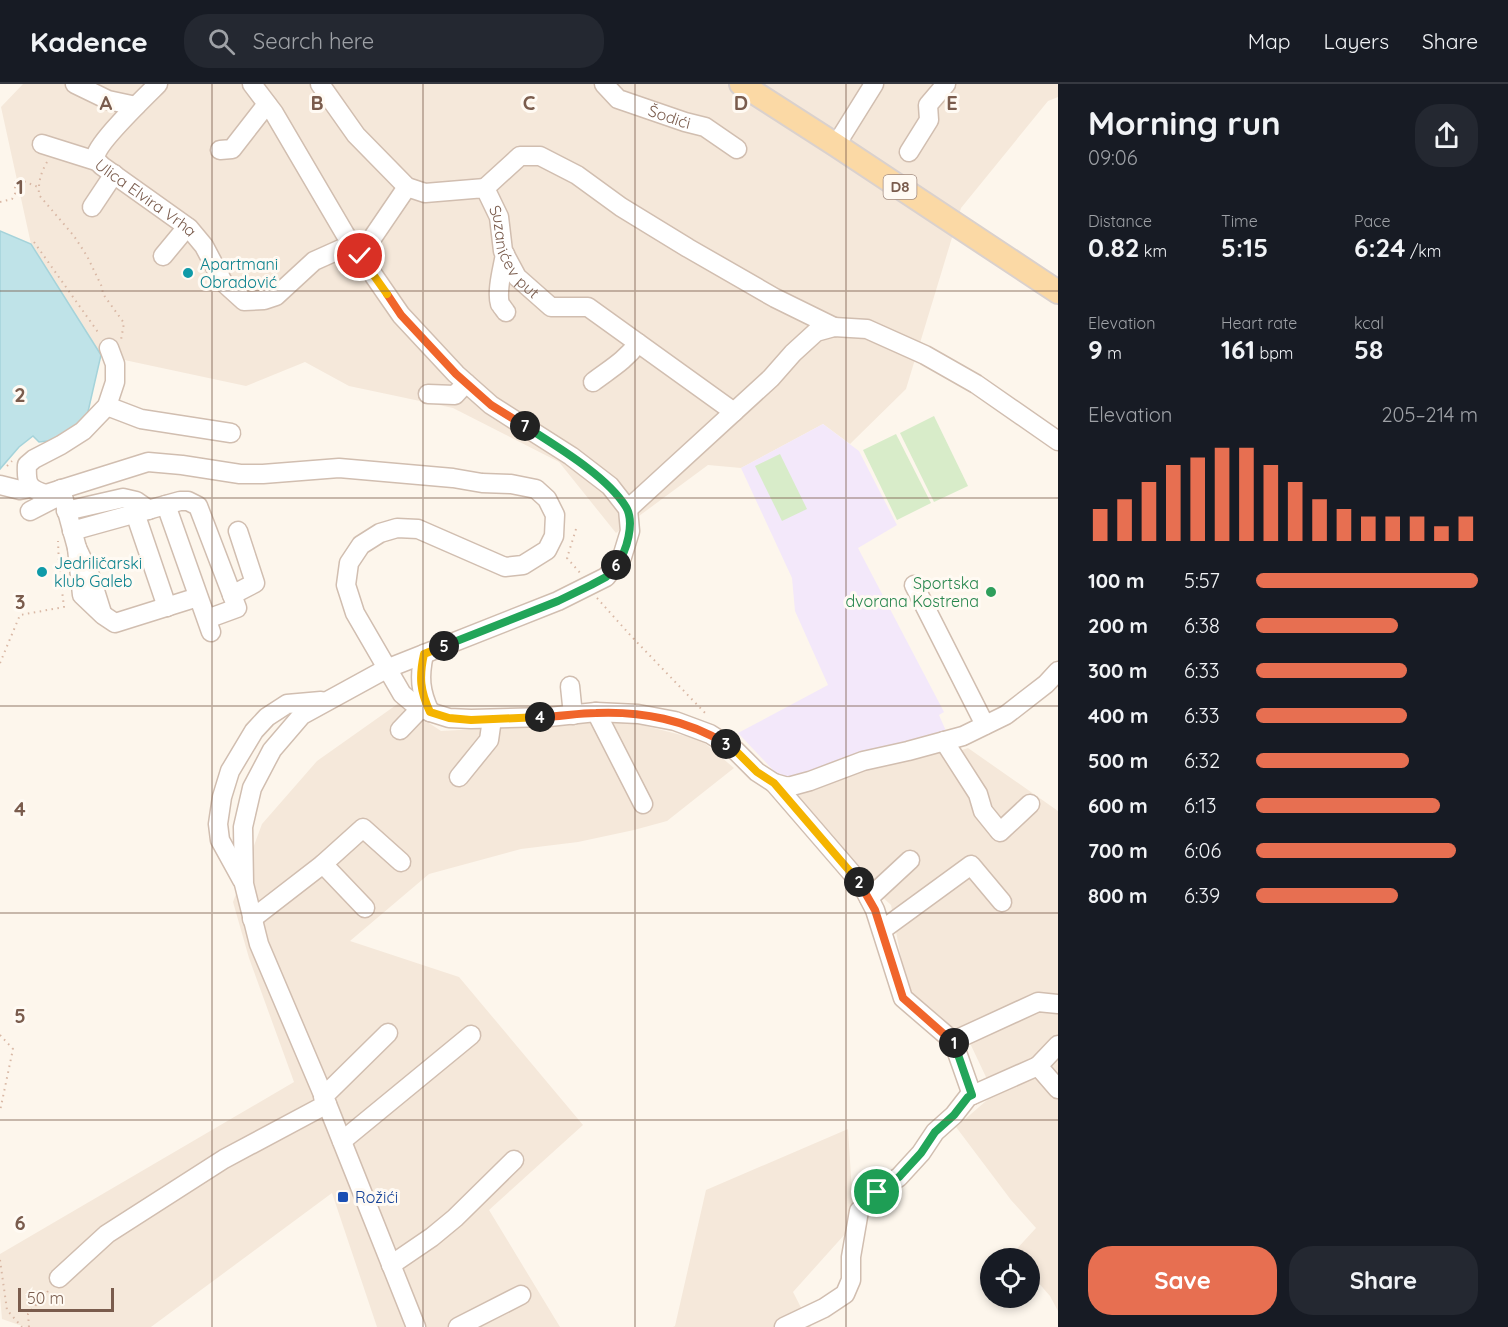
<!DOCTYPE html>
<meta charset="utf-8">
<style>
body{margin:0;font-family:Quicksand,sans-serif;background:#242831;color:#f1f3f6;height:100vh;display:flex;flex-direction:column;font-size:22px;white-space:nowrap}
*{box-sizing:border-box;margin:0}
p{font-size:20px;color:#9ea1a6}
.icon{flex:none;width:33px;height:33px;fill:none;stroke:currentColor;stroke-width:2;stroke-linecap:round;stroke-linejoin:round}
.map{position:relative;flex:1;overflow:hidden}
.details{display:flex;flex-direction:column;background:#171b24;width:450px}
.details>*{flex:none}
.buttons{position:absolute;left:980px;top:1164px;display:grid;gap:12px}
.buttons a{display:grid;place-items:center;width:60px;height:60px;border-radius:50%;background:#171b24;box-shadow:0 3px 9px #0003;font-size:30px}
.scale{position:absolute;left:18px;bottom:15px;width:96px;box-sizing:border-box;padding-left:6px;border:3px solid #7a5c4d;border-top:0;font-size:16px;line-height:21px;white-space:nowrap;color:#7a5c4d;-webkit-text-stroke:4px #fffaf3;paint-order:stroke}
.pin{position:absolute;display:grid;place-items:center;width:51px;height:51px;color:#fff;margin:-26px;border:3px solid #fff;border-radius:50%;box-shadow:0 2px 6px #0007}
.km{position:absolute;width:30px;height:30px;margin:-15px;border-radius:50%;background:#222;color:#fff;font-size:16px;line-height:30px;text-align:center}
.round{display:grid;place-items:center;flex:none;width:63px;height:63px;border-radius:24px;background:#242831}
.summary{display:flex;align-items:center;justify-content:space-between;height:102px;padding:0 30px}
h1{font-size:33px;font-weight:700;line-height:45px}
.stats{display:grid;grid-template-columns:repeat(3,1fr);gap:9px;height:102px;padding:6px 30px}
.stats div{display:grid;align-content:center}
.stats b{font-size:26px;font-weight:700}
.stats small{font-size:16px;font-weight:400}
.stats p{font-size:16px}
.chart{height:168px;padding:12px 30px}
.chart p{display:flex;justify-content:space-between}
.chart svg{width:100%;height:108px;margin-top:6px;stroke:#e76f51;stroke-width:6}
.button{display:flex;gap:12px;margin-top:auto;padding:12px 30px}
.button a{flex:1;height:69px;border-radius:24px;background:#e76f51;color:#fff;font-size:24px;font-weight:700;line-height:69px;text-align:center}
.button a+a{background:#242831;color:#f1f3f6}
ul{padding:0 30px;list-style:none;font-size:20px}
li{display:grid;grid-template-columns:96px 72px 1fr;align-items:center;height:45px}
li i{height:15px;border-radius:8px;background:#e76f51}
header{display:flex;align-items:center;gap:36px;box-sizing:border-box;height:84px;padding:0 30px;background:#171b24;border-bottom:2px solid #363941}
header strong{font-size:28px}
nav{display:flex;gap:33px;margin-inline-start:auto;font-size:21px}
.search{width:420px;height:54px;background:#242831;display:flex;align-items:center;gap:15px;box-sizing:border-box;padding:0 21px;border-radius:24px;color:#9ea1a6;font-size:22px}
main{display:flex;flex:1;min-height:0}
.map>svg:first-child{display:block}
</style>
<header>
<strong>Kadence</strong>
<div class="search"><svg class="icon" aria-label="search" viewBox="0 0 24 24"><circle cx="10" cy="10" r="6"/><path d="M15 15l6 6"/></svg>Search here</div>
<nav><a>Map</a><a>Layers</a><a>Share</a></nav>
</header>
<main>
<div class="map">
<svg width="1058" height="1243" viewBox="0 0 1058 1243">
<rect width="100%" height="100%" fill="#fdf6ec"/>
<g fill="#f5e8da">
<path d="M23,0H1058V13L1048,17L961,124L906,305L850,360L823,340L741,384L708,381L616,449L559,378L453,324L349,302L305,278L246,302L101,271L31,160L1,23Z"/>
<path d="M399,619L441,647L584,639H634L701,656L734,684L667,737L634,746L578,758L521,765L429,790L350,857L459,893L583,1041L489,1126L560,1243H377L332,1109L151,1243H25L2,1235L0,1212V1170L294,998L249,874L233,818L262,740L317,677Z"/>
<path d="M944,649L959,667L968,664L1058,727V1227L1050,1212L1029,1188V1174H1017L1012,1170L1036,1144L1011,1116L956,1043L994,1010L968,955L908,911L891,821L821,757L780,694Z"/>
<path d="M848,1045L854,1140L793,1208L811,1243H673L675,1242L706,1106Z"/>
</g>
<path fill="#f3e8fa" d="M823,340L859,367L897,441L858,464L944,628L939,631L946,647L876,666L789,695L773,686L738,649L828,601L795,527L792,494L741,384Z"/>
<g fill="#d8ecc9">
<path d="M934,332L968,402L934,418L900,349Z"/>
<path d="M896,350L931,419L897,436L863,366Z"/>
<path d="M780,370L807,425L782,437L755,382Z"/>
</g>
<path fill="#bfe3e8" stroke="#a5d3da" stroke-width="1.5" d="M0,147L31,160L101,271L87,332L57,356L39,358L33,352L19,363L0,385Z"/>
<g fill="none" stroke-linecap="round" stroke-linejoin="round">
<defs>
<g id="minor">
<path d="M75,0L108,16L136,22"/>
<path id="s1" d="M158,0C146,12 99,57 96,71C95,76 99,79 102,82L189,144L204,162L223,198L244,217L264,216L276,212L314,177L352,160"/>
<path d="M252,0L274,29L345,150L401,231L456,290L491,321L571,372L610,402L628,425L630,447L622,473L606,493L558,517L386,585L302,631L272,666L252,704L243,743L244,800L259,860L327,1020L416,1243"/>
<path id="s2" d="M320,0L356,51L407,103L425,109L485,104L499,133L503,167L517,193L551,223H588L734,328"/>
<path id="s3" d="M604,0L618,15L685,38L705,43L737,65"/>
<path d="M42,60L96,77"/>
<path d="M836,61L874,0"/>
<path d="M220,66L232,65L267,20"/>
<path d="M909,68L929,36L928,21L946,0"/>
<path d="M485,104L520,72H540L577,91L621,123L688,164L775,214L834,243"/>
<path d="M92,123L114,90"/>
<path d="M505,170C503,183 496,207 500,220C501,221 505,227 506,228"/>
<path d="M163,172L187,143"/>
<path d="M360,172L407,103"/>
<path d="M109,264L115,280V298L107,322L83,347L61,361L34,375L27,381C26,400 28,405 46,410L148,378L182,381L240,390H263L339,384L453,394L482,399L511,400L536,405L547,415L555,431L554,452L547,466L523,481L505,483L418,445L397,444L380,449L361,461L349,479L346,501L355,529L402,610L414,620L430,628L449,634L471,635L549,633L596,628L638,630L675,637L710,650L735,666L757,688L774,699L788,703L810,697L863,677L908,667L963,652L1006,631L1046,600L1058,587"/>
<path d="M593,298C610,285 625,277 638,259"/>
<path d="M428,310L455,311L466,299"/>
<path d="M107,322L141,335L231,349"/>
<path d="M0,401L20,406L31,404"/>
<path d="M61,405L77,464L91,494L102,529"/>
<path d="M166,421L211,548"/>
<path d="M628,425L771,294L793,269L816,248L834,243L867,245L925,271L976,300L1058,357"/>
<path d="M30,427L61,411"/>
<path d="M66,427L123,414L136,417L149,426"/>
<path d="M135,429L167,523"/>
<path d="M72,447L180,417H188L198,422L237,524L207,535"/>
<path d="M77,464L82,511L103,531L115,539L198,513"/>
<path d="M914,501L985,641"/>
<path d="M232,511L255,499L238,447"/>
<path d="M424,570C419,593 420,607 430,628"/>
<path d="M570,602L573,631"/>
<path d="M596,628L643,720"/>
<path d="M400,646L421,624"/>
<path d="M944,657L978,710L983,727L1000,748L1030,720"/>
<path d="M459,693L489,656L492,635"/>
<path d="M774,699L862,801L875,826L903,914L953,957L972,1011"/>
<path d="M323,780L363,744L401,778"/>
<path d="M242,796L220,756L218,740L222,713L230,687L254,647L267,633L287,620L321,617"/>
<path d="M869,814L910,776"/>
<path d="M252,835L323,780L365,824"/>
<path d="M882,846L971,781L1002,818"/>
<path d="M953,957L1038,918L1058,920"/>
<path d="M1038,982L1058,961"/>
<path d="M323,1013L388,949"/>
<path d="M342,1057L471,951"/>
<path d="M391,1181L432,1153L455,1134L514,1076"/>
<path d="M59,1194L107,1150L224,1075L327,1020"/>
<path d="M458,1243L521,1211"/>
<path d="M784,1243L824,1224L845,1210L851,1196V1173L859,1127L877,1108L899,1093L921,1069L935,1048L954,1031L968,1013L1038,982L1058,1005"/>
</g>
<path id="major" d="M741,0L836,61L1058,208"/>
</defs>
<use href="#minor" stroke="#d1beb0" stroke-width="21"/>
<use href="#major" stroke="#dad1cd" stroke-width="26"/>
<g stroke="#d9b8a5" stroke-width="2" stroke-dasharray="1.5 4.5" stroke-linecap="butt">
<path d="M47,78C41,88 38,99 39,111L74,152L87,172L102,203L103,210L124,239L121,256"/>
<path d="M0,118L12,115L15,110V96L18,95L38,103"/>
<path d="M34,158L100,251"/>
<path d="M7,382L12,377"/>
<path d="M576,445L567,474L581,490"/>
<path d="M597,514L631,552L708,632"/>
<path d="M0,579L20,531L64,523L59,482L58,457"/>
<path d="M0,951L13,965L0,1027"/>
<path d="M0,1176L7,1226L22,1243"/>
<path d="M29,1243L28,1230L49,1206"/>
</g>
<use href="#minor" stroke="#fff" stroke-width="18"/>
<use href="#major" stroke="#fbd9a5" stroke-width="22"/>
</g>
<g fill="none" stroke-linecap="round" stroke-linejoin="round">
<defs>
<path id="split-1" d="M877,1108L899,1093L921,1069L935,1048L954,1031L968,1013L972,1011L954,959"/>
<path id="split-2" d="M859,798L875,826L903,914L954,959"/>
<path id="split-3" d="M726,660L735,666L757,688L774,699L859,798"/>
<path id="split-4" d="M540,633C559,633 577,629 596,629C641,627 688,636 726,660"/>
<path id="split-5" d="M444,562L424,570C419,593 420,607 430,628L449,634L471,636L540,633"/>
<path id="split-6" d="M444,562L558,517L591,501L606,493L616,481"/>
<path id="split-7" d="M525,342C556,362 607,392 626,423C635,438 627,468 616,481"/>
<path id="split-8" d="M387,210L401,231L456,290L491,321L525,342"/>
<path id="split-9" d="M360,172L387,210"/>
</defs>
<use href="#split-1" stroke="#fff" stroke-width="12"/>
<use href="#split-2" stroke="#fff" stroke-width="12"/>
<use href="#split-3" stroke="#fff" stroke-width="12"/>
<use href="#split-4" stroke="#fff" stroke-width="12"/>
<use href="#split-5" stroke="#fff" stroke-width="12"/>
<use href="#split-6" stroke="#fff" stroke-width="12"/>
<use href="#split-7" stroke="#fff" stroke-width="12"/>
<use href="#split-8" stroke="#fff" stroke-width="12"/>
<use href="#split-9" stroke="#fff" stroke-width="12"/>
<use href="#split-1" stroke="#22a559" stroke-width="8"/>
<use href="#split-2" stroke="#f0652b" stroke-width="8"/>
<use href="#split-3" stroke="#f5b400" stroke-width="8"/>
<use href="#split-4" stroke="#f0652b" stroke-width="8"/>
<use href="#split-5" stroke="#f5b400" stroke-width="8"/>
<use href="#split-6" stroke="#22a559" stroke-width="8"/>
<use href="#split-7" stroke="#22a559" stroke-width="8"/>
<use href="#split-8" stroke="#f0652b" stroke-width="8"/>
<use href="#split-9" stroke="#f5b400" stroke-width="8"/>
</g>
<path fill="none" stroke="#7a5c4d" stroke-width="1.5" stroke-opacity="0.55" d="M212,0V1243M423,0V1243M635,0V1243M846,0V1243M0,207H1058M0,414H1058M0,622H1058M0,829H1058M0,1036H1058"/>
<g fill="#0f9aa8" stroke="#fffaf3" stroke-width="2">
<circle cx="188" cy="189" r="6"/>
<circle cx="42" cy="488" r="6"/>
</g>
<circle fill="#2e9e5b" stroke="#fffaf3" stroke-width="2" cx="991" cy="508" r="6"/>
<rect fill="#1a4fb4" stroke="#fffaf3" stroke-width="2" x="337" y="1107" width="12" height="12" rx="3"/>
<g text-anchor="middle" stroke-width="6" stroke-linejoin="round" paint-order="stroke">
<rect fill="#fffaf3" stroke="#a28b7f" stroke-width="1.5" x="883.5" y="91" width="33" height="24" rx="4.5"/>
<g font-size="15" font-weight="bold" fill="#7a5c4d">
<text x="900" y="108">D8</text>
</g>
<g font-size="16" fill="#7a5c4d" stroke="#fffaf3">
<text dy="6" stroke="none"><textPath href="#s3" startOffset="75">Šodići</textPath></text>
<text dy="6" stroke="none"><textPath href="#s1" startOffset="162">Ulica Elvira Vrha</textPath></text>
<text dy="6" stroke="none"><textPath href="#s2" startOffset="286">Suzanićev put</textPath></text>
</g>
<g font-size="16" fill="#0d838f" stroke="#fffaf3" text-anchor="start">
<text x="200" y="186">Apartmani<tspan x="200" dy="18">Obradović</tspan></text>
<text x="54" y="485">Jedriličarski<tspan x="54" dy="18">klub Galeb</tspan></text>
</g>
<g font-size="16" fill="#27864d" stroke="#fffaf3" text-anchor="end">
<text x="979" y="505">Sportska<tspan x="979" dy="18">dvorana Kostrena</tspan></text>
</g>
<g font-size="16" fill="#164399" stroke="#fffaf3" text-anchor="start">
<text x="355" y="1119">Rožići</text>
</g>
</g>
<g font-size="20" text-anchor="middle" font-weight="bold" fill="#7a5c4d" stroke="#fffaf3" stroke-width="6" stroke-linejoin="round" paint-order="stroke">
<text x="106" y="26">A</text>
<text x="317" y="26">B</text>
<text x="529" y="26">C</text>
<text x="741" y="26">D</text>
<text x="952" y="26">E</text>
<text x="20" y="110">1</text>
<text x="20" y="318">2</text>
<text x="20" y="525">3</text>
<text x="20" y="732">4</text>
<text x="20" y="939">5</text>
<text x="20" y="1146">6</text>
</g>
</svg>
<div class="buttons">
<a><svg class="icon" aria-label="locate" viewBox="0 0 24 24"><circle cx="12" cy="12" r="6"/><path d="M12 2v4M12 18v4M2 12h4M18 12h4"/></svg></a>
</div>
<div class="scale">50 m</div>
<div class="pin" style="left:877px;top:1108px;background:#1e9e55"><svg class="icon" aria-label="arrive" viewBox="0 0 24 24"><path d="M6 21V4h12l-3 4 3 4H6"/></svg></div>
<div class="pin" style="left:360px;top:172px;background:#d93025"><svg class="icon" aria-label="check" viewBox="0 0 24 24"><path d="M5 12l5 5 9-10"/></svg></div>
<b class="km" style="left:954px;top:959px">1</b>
<b class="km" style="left:859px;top:798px">2</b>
<b class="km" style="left:726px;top:660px">3</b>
<b class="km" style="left:540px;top:633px">4</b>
<b class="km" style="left:444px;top:562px">5</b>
<b class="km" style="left:616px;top:481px">6</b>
<b class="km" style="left:525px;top:342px">7</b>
</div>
<section class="details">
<div class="summary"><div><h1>Morning run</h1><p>09:06</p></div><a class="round"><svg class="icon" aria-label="share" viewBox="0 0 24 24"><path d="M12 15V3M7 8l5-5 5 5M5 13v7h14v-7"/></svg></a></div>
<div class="stats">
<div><p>Distance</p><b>0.82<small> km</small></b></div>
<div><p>Time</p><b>5:15</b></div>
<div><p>Pace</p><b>6:24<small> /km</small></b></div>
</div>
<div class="stats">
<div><p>Elevation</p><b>9<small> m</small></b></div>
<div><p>Heart rate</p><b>161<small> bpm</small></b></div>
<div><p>kcal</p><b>58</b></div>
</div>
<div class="chart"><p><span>Elevation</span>205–214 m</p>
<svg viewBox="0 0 160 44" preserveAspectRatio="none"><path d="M5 44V31M15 44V27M25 44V20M35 44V13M45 44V10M55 44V6M65 44V6M75 44V13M85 44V20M95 44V27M105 44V31M115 44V34M125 44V34M135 44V34M145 44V38M155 44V34"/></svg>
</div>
<ul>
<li><b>100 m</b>5:57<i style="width:100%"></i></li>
<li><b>200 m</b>6:38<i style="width:64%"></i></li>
<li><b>300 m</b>6:33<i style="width:68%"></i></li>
<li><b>400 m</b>6:33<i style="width:68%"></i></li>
<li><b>500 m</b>6:32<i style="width:69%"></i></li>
<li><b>600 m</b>6:13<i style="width:83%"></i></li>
<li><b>700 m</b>6:06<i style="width:90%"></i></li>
<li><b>800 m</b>6:39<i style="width:64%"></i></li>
</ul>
<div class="button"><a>Save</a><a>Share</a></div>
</section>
</main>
